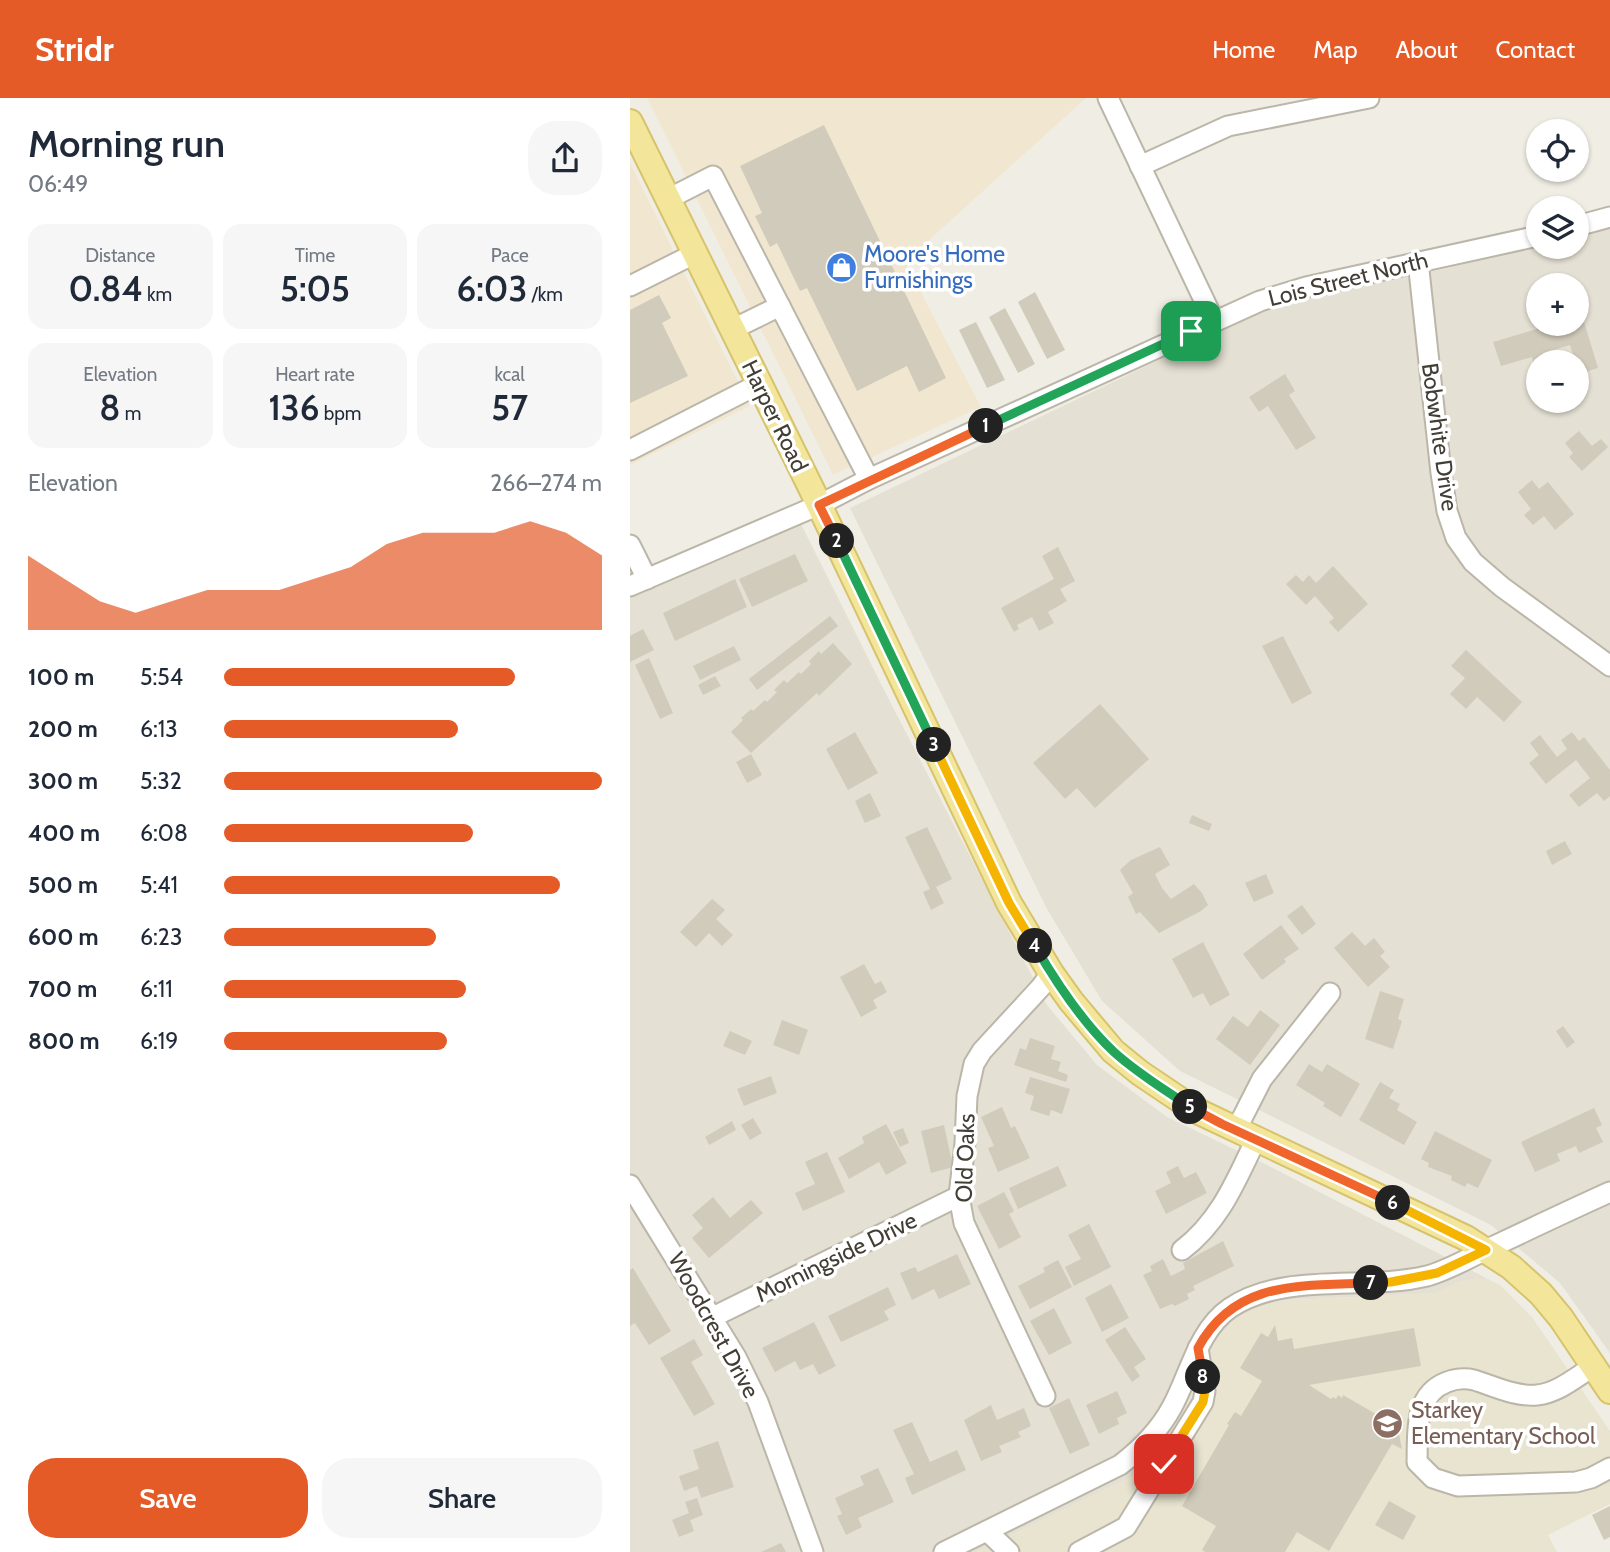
<!DOCTYPE html>
<meta charset="utf-8">
<style>
body{margin:0;font-family:Cabin,sans-serif;background:#f6f6f7;color:#1f2937;height:100vh;display:flex;flex-direction:column;font-size:26px;white-space:nowrap}
*{box-sizing:border-box;margin:0}
p{font-size:23px;color:#747a83}
.icon{flex:none;width:38px;height:38px;fill:none;stroke:currentColor;stroke-width:2;stroke-linecap:round;stroke-linejoin:round}
.map{position:relative;flex:1;overflow:hidden}
.drawer{display:flex;flex-direction:column;background:#fff;width:630px}
.drawer>*{flex:none}
.tools{position:absolute;left:896px;top:21px;display:grid;gap:14px}
.tools a{display:grid;place-items:center;width:63px;height:63px;border-radius:50%;background:#fff;box-shadow:0 2px 5px #0004;font-size:35px}
.pin{position:absolute;display:grid;place-items:center;width:60px;height:60px;color:#fff;margin:-30px;border-radius:14px;box-shadow:0 4px 10px #0006}
.km{position:absolute;width:35px;height:35px;margin:-18px;border-radius:50%;background:#222;color:#fff;font-size:19px;line-height:35px;text-align:center}
.round{display:grid;place-items:center;flex:none;width:74px;height:74px;border-radius:28px;background:#f6f6f7}
.headline{display:flex;align-items:center;justify-content:space-between;height:119px;padding:0 28px}
h1{font-size:38px;font-weight:600;line-height:52px}
.figures{display:grid;grid-template-columns:repeat(3,1fr);gap:10px;height:119px;padding:7px 28px}
.figures div{display:grid;align-content:center;border-radius:18px;background:#f6f6f7;text-align:center}
.figures b{font-size:35px;font-weight:600}
.figures small{font-size:19px;font-weight:400}
.figures p{font-size:19px}
.chart{height:196px;padding:14px 28px}
.chart p{display:flex;justify-content:space-between}
.chart svg{width:100%;height:126px;margin-top:7px;fill:#e45b28;opacity:.7}
.action{display:flex;gap:14px;margin-top:auto;padding:14px 28px}
.action a{flex:1;height:80px;border-radius:28px;background:#e45b28;color:#fff;font-size:28px;font-weight:600;line-height:80px;text-align:center}
.action a+a{background:#f6f6f7;color:#1f2937}
ul{padding:0 28px;list-style:none;font-size:23px}
li{display:grid;grid-template-columns:112px 84px 1fr;align-items:center;height:52px}
li i{height:18px;border-radius:9px;background:#e45b28}
header{display:flex;align-items:center;gap:42px;box-sizing:border-box;height:98px;padding:0 35px;background:#e45b28;color:#fff}
header strong{font-size:33px}
nav{display:flex;gap:38px;margin-inline-start:auto;font-size:24px}
main{display:flex;flex:1;min-height:0}
.map>svg:first-child{display:block}
</style>
<header>
<strong>Stridr</strong>
<nav><a>Home</a><a>Map</a><a>About</a><a>Contact</a></nav>
</header>
<main>
<section class="drawer">
<div class="headline"><div><h1>Morning run</h1><p>06:49</p></div><a class="round"><svg class="icon" aria-label="share" viewBox="0 0 24 24"><path d="M12 15V3M7 8l5-5 5 5M5 13v7h14v-7"/></svg></a></div>
<div class="figures">
<div><p>Distance</p><b>0.84<small> km</small></b></div>
<div><p>Time</p><b>5:05</b></div>
<div><p>Pace</p><b>6:03<small> /km</small></b></div>
</div>
<div class="figures">
<div><p>Elevation</p><b>8<small> m</small></b></div>
<div><p>Heart rate</p><b>136<small> bpm</small></b></div>
<div><p>kcal</p><b>57</b></div>
</div>
<div class="chart"><p><span>Elevation</span>266–274 m</p>
<svg viewBox="0 0 160 44" preserveAspectRatio="none"><path d="M0 44V18L10 26L20 34L30 38L40 34L50 30L60 30L70 30L80 26L90 22L100 14L110 10L120 10L130 10L140 6L150 10L160 18V44z"/></svg>
</div>
<ul>
<li><b>100 m</b>5:54<i style="width:77%"></i></li>
<li><b>200 m</b>6:13<i style="width:62%"></i></li>
<li><b>300 m</b>5:32<i style="width:100%"></i></li>
<li><b>400 m</b>6:08<i style="width:66%"></i></li>
<li><b>500 m</b>5:41<i style="width:89%"></i></li>
<li><b>600 m</b>6:23<i style="width:56%"></i></li>
<li><b>700 m</b>6:11<i style="width:64%"></i></li>
<li><b>800 m</b>6:19<i style="width:59%"></i></li>
</ul>
<div class="action"><a>Save</a><a>Share</a></div>
</section>
<div class="map">
<svg width="980" height="1454" viewBox="0 0 980 1454">
<rect width="100%" height="100%" fill="#f0eee4"/>
<g fill="#e4e0d3" fill-rule="evenodd">
<path d="M980,128V1255L930,1185L861,1127L550,973L472,903L417,811L220,410L650,204L814,171L908,147L947,149V137ZM908,187H947V226H908ZM908,264H947V303H908Z"/>
<path d="M171,426L254,592L417,907L467,967L537,1019L635,1066L858,1181L831,1183L806,1195L642,1203L617,1210L590,1230L520,1370L347,1454H0V468L14,494Z"/>
</g>
<g fill="#f1e7d1">
<path d="M17,0H456L275,164L351,309L203,377Z"/>
<path d="M0,65L120,308L0,367Z"/>
</g>
<path fill="#e8e4d0" d="M847,1180L858,1181L870,1187L902,1219L980,1333V1406L918,1437L927,1454H347L520,1370L590,1230L617,1210L642,1203L805,1195L831,1183Z"/>
<g fill="#d1cbbb">
<path d="M194,27L316,280L289,294L277,268L227,293L177,190L170,193L147,145L140,149L125,118L132,115L110,68Z"/>
<path d="M405,194L435,252L417,261L388,204Z"/>
<path d="M29,197L41,220L32,225L58,278L0,305V212Z"/>
<path d="M375,210L405,266L388,275L359,219Z"/>
<path d="M952,217L968,270L949,276L940,247L913,255L916,263L904,267L902,259L871,268L863,244L924,226H947V219Z"/>
<path d="M346,224L375,282L357,290L329,232Z"/>
<path d="M655,276L665,293L659,297L686,340L666,352L638,308L629,314L619,299Z"/>
<path d="M949,333L962,348L971,341L978,349L952,373L939,359L943,355L935,345Z"/>
<path d="M902,382L909,391L918,384L944,416L925,432L914,418L903,427L894,417L901,411L888,394Z"/>
<path d="M428,449L445,483L430,491L437,503L418,514L424,525L409,533L402,519L387,527L389,531L384,534L371,510L424,481L412,458Z"/>
<path d="M165,456L178,483L122,509L109,481Z"/>
<path d="M703,468L738,506L708,534L699,524L704,520L685,498L676,507L656,486L666,477L673,484L679,477L686,485Z"/>
<path d="M105,481L117,509L45,543L33,515Z"/>
<path d="M200,518L208,528L127,592L119,581Z"/>
<path d="M13,531L24,552L0,564V538Z"/>
<path d="M653,538L682,595L662,606L632,548Z"/>
<path d="M203,545L222,566L189,598L187,595L121,655L101,634L113,622L111,620L121,611L123,613L135,602L137,604L147,594L144,592L154,582L157,585L169,574L171,576L181,566L179,563L189,553L191,556Z"/>
<path d="M104,548L111,562L70,582L63,568Z"/>
<path d="M836,552L892,604L874,624L847,599L836,611L820,596L835,580L821,568Z"/>
<path d="M19,560L43,615L30,621L5,567Z"/>
<path d="M85,578L91,588L73,597L68,587Z"/>
<path d="M470,606L519,661L465,710L447,690L435,701L403,665Z"/>
<path d="M225,634L248,675L218,692L196,651Z"/>
<path d="M942,634L949,643L954,639L980,672V698L974,703L967,695L949,709L939,697L960,680L946,662L916,686L899,665L909,657L900,645L910,637L927,659L937,651L931,642Z"/>
<path d="M121,656L132,677L117,685L106,664Z"/>
<path d="M240,695L251,718L235,725L225,703Z"/>
<path d="M562,717L582,726L579,733L559,725Z"/>
<path d="M297,729L322,781L306,789L314,805L301,812L293,794L300,791L275,739Z"/>
<path d="M935,743L942,756L922,767L916,753Z"/>
<path d="M530,749L540,767L525,776L532,790L541,801L564,786L572,795L578,807L571,813L529,835L510,814L506,816L498,799L503,795L490,772L501,762Z"/>
<path d="M636,776L644,795L624,804L615,785Z"/>
<path d="M82,801L95,812L86,821L103,837L92,848L79,835L66,849L50,834Z"/>
<path d="M672,807L686,826L672,837L657,818Z"/>
<path d="M651,827L669,851L654,861L656,864L632,882L613,856Z"/>
<path d="M722,834L735,848L744,840L755,854L750,858L760,869L738,889L704,850Z"/>
<path d="M573,844L600,897L580,908L573,895L563,900L542,861Z"/>
<path d="M234,866L245,886L251,883L257,894L243,902L247,910L231,919L210,879Z"/>
<path d="M750,893L774,901L768,921L772,923L763,951L735,941Z"/>
<path d="M630,912L650,927L620,967L586,941L603,918L618,929Z"/>
<path d="M152,922L178,932L169,957L143,947Z"/>
<path d="M933,928L945,944L937,950L926,933Z"/>
<path d="M100,933L122,943L115,957L93,948Z"/>
<path d="M400,940L425,948L421,961L431,964L428,973L438,977L436,984L384,967L390,950L396,952Z"/>
<path d="M679,966L692,974L697,966L730,986L711,1019L693,1008L695,1005L666,987Z"/>
<path d="M141,978L147,995L114,1008L107,991Z"/>
<path d="M400,979L440,991L432,1016L421,1012L419,1018L400,1012L404,998L395,995Z"/>
<path d="M750,984L764,992L759,1000L770,1006L767,1012L787,1024L774,1047L729,1022Z"/>
<path d="M372,1009L381,1030L385,1028L400,1060L368,1074L358,1050L364,1048L351,1019Z"/>
<path d="M964,1010L972,1027L966,1030L973,1044L949,1055L946,1048L927,1056L930,1063L905,1074L891,1044Z"/>
<path d="M123,1020L132,1035L120,1042L111,1027Z"/>
<path d="M102,1023L106,1032L79,1047L75,1039Z"/>
<path d="M256,1026L277,1065L256,1077L249,1064L219,1081L208,1060L234,1045L232,1039Z"/>
<path d="M314,1027L323,1069L301,1075L291,1033Z"/>
<path d="M273,1030L279,1045L270,1049L263,1034Z"/>
<path d="M805,1033L862,1062L848,1090L837,1085L835,1089L821,1082L822,1078L798,1069L799,1065L791,1061Z"/>
<path d="M197,1054L215,1094L173,1113L165,1095L185,1086L175,1064Z"/>
<path d="M428,1068L437,1088L388,1111L379,1090Z"/>
<path d="M548,1068L554,1080L566,1074L577,1095L536,1116L525,1093L541,1085L536,1074Z"/>
<path d="M374,1094L384,1113L379,1116L391,1139L369,1151L347,1108Z"/>
<path d="M83,1099L100,1120L121,1102L133,1115L79,1160L62,1140L73,1130L62,1117Z"/>
<path d="M459,1126L481,1169L444,1188L435,1169L451,1161L438,1137Z"/>
<path d="M593,1143L604,1168L563,1188L565,1192L557,1196L559,1201L545,1208L542,1206L530,1211L513,1177L522,1173L520,1168L533,1161L541,1178L555,1171L553,1165Z"/>
<path d="M327,1156L341,1186L309,1201L304,1191L282,1202L270,1175L285,1169L288,1174Z"/>
<path d="M428,1162L442,1189L400,1211L388,1188L415,1174L413,1170Z"/>
<path d="M3,1170L41,1233L19,1247L5,1225L0,1228V1172Z"/>
<path d="M481,1186L499,1220L472,1234L455,1200Z"/>
<path d="M258,1189L266,1207L254,1213L259,1222L211,1244L198,1218Z"/>
<path d="M424,1210L442,1245L419,1257L400,1223Z"/>
<path d="M184,1224L206,1268L189,1277L183,1266L170,1272L165,1263L145,1274L132,1250Z"/>
<path d="M645,1227L648,1243L662,1240L664,1251L784,1230L791,1268L679,1287L701,1301L703,1299L706,1301L708,1297L712,1300L713,1297L758,1323L766,1322L772,1351L762,1346L699,1453L667,1434L655,1454H575L572,1452L586,1428L552,1408L599,1327L597,1326L605,1314L611,1318L632,1283L610,1270L631,1235L638,1239Z"/>
<path d="M495,1229L516,1261L504,1269L510,1278L502,1284L475,1242Z"/>
<path d="M64,1241L73,1257L61,1264L85,1306L64,1318L30,1260Z"/>
<path d="M487,1293L497,1315L487,1320L489,1326L469,1336L456,1307Z"/>
<path d="M439,1300L460,1347L440,1356L419,1310Z"/>
<path d="M361,1307L367,1322L394,1310L401,1328L388,1334L391,1339L369,1348L372,1354L351,1363L334,1322Z"/>
<path d="M282,1324L300,1364L327,1352L336,1372L282,1397L275,1380L284,1376L263,1332Z"/>
<path d="M88,1343L104,1389L71,1400L67,1388L54,1393L49,1378L69,1371L63,1352Z"/>
<path d="M248,1370L264,1404L228,1420L232,1429L216,1437L207,1418L212,1416L205,1400L234,1387L230,1378Z"/>
<path d="M67,1400L73,1417L60,1422L64,1433L49,1439L42,1422L59,1415L55,1404Z"/>
<path d="M759,1403L786,1418L773,1442L745,1427Z"/>
<path d="M980,1408V1439L974,1442L962,1417Z"/>
<path d="M151,1445L156,1454H131Z"/>
</g>
<g fill="none" stroke-linecap="round" stroke-linejoin="round">
<defs>
<g id="minor">
<path d="M478,0L584,223"/>
<path d="M510,68L598,28L739,0"/>
<path d="M38,101L83,78L239,381"/>
<path d="M947,128L980,119"/>
<path d="M788,163L811,375L817,413L826,440L843,464L872,489L980,568"/>
<path d="M0,188L64,156"/>
<path d="M103,231L150,208"/>
<path d="M0,352L129,286"/>
<path d="M0,447L17,481"/>
<path d="M0,488L189,407L239,381L630,203L676,189L908,138"/>
<path d="M606,1032L632,981L700,895"/>
<path d="M0,1087L106,1259L128,1304L183,1454"/>
<path d="M552,1152C590,1123 606,1083 626,1041"/>
<path d="M83,1219L329,1098"/>
<path d="M964,1268C946,1279 928,1295 907,1297C885,1299 864,1288 844,1282C835,1280 825,1281 817,1284C783,1297 788,1335 787,1364L803,1380L828,1388L946,1384L961,1380L980,1370"/>
<path d="M415,1298L334,1125L329,1098L335,1045L337,998L344,966L352,953L411,889L421,875"/>
<path d="M357,1433L379,1454"/>
<path d="M314,1454L490,1367C511,1351 529,1333 542,1309C560,1276 568,1232 600,1210C655,1173 735,1193 797,1178C819,1172 840,1159 860,1150C900,1131 940,1112 980,1094"/>
<path d="M449,1454L496,1429L573,1304L575,1293L568,1250"/>
</g>
<path id="major" d="M0,24L181,390L379,805L421,875L441,903L483,953L510,975L565,1012L836,1140L881,1169L911,1196L931,1220L980,1293"/>
</defs>
<use href="#minor" stroke="#bbb6a8" stroke-width="23"/>
<use href="#major" stroke="#d6c36c" stroke-width="28"/>
<use href="#minor" stroke="#fff" stroke-width="19"/>
<use href="#major" stroke="#f3e59a" stroke-width="24"/>
</g>
<g fill="none" stroke-linecap="round" stroke-linejoin="round">
<defs>
<path id="split-1" d="M356,328L561,233"/>
<path id="split-2" d="M207,443L189,407L356,328"/>
<path id="split-3" d="M207,443L304,647"/>
<path id="split-4" d="M304,647L379,805L405,848"/>
<path id="split-5" d="M405,848C427,886 452,924 484,954C507,975 534,991 560,1009"/>
<path id="split-6" d="M560,1009L592,1026L763,1105"/>
<path id="split-7" d="M741,1185L761,1184L807,1175L856,1152L763,1105"/>
<path id="split-8" d="M573,1279L568,1250C605,1181 673,1188 741,1185"/>
<path id="split-9" d="M534,1366L573,1304L575,1293L573,1279"/>
</defs>
<use href="#split-1" stroke="#fff" stroke-width="14"/>
<use href="#split-2" stroke="#fff" stroke-width="14"/>
<use href="#split-3" stroke="#fff" stroke-width="14"/>
<use href="#split-4" stroke="#fff" stroke-width="14"/>
<use href="#split-5" stroke="#fff" stroke-width="14"/>
<use href="#split-6" stroke="#fff" stroke-width="14"/>
<use href="#split-7" stroke="#fff" stroke-width="14"/>
<use href="#split-8" stroke="#fff" stroke-width="14"/>
<use href="#split-9" stroke="#fff" stroke-width="14"/>
<use href="#split-1" stroke="#22a559" stroke-width="9"/>
<use href="#split-2" stroke="#f0652b" stroke-width="9"/>
<use href="#split-3" stroke="#22a559" stroke-width="9"/>
<use href="#split-4" stroke="#f5b400" stroke-width="9"/>
<use href="#split-5" stroke="#22a559" stroke-width="9"/>
<use href="#split-6" stroke="#f0652b" stroke-width="9"/>
<use href="#split-7" stroke="#f5b400" stroke-width="9"/>
<use href="#split-8" stroke="#f0652b" stroke-width="9"/>
<use href="#split-9" stroke="#f5b400" stroke-width="9"/>
</g>
<defs>
<symbol id="shop-disc" viewBox="-11 -11 22 22"><circle r="9.5" fill="#3f7fe0" stroke="#fff"/><path d="M-5-2.5h2.3a2.7 3.5 0 0 1 5.4 0H5L5.5 6h-11ZM-1.5-2.5h3a1.5 2.3 0 0 0-3 0Z" fill="#fff"/></symbol>
<symbol id="school-disc" viewBox="-11 -11 22 22"><circle r="9.5" fill="#8d6e63" stroke="#fff"/><path d="M0-5L7-2L0 1L-7-2ZM-4 1L0 2.5L4 1V4Q0 6-4 4Z" fill="#fff"/></symbol>
</defs>
<g fill-rule="evenodd">
<use href="#shop-disc" x="194" y="152" width="35" height="35"/>
<use href="#school-disc" x="740" y="1308" width="35" height="35"/>
</g>
<g text-anchor="middle" stroke-width="7" stroke-linejoin="round" paint-order="stroke">
<g font-size="23" fill="#366cbe" stroke="#fff" text-anchor="start">
<text x="234" y="164">Moore's Home<tspan x="234" dy="26">Furnishings</tspan></text>
</g>
<g font-size="23" fill="#423e35" stroke="#fff">
<text transform="translate(718 181) rotate(-14)" y="8">Lois Street North</text>
<text transform="translate(145 318) rotate(64)" y="8">Harper Road</text>
<text transform="translate(810 339) rotate(82)" y="8">Bobwhite Drive</text>
<text transform="translate(335 1060) rotate(-88)" y="8">Old Oaks</text>
<text transform="translate(206 1159) rotate(-26)" y="8">Morningside Drive</text>
<text transform="translate(84 1227) rotate(61)" y="8">Woodcrest Drive</text>
</g>
<g font-size="23" fill="#785e54" stroke="#fff" text-anchor="start">
<text x="781" y="1320">Starkey<tspan x="781" dy="26">Elementary School</tspan></text>
</g>
</g>
</svg>
<div class="tools">
<a><svg class="icon" aria-label="locate" viewBox="0 0 24 24"><circle cx="12" cy="12" r="6"/><path d="M12 2v4M12 18v4M2 12h4M18 12h4"/></svg></a>
<a><svg class="icon" aria-label="layers" viewBox="0 0 24 24"><path d="M12 4l9 5-9 5-9-5zM3 14l9 5 9-5"/></svg></a>
<a>+</a>
<a>−</a>
</div>
<div class="pin" style="left:561px;top:233px;background:#1e9e55"><svg class="icon" aria-label="arrive" viewBox="0 0 24 24"><path d="M6 21V4h12l-3 4 3 4H6"/></svg></div>
<div class="pin" style="left:534px;top:1366px;background:#d93025"><svg class="icon" aria-label="check" viewBox="0 0 24 24"><path d="M5 12l5 5 9-10"/></svg></div>
<b class="km" style="left:356px;top:328px">1</b>
<b class="km" style="left:207px;top:443px">2</b>
<b class="km" style="left:304px;top:647px">3</b>
<b class="km" style="left:405px;top:848px">4</b>
<b class="km" style="left:560px;top:1009px">5</b>
<b class="km" style="left:763px;top:1105px">6</b>
<b class="km" style="left:741px;top:1185px">7</b>
<b class="km" style="left:573px;top:1279px">8</b>
</div>
</main>
